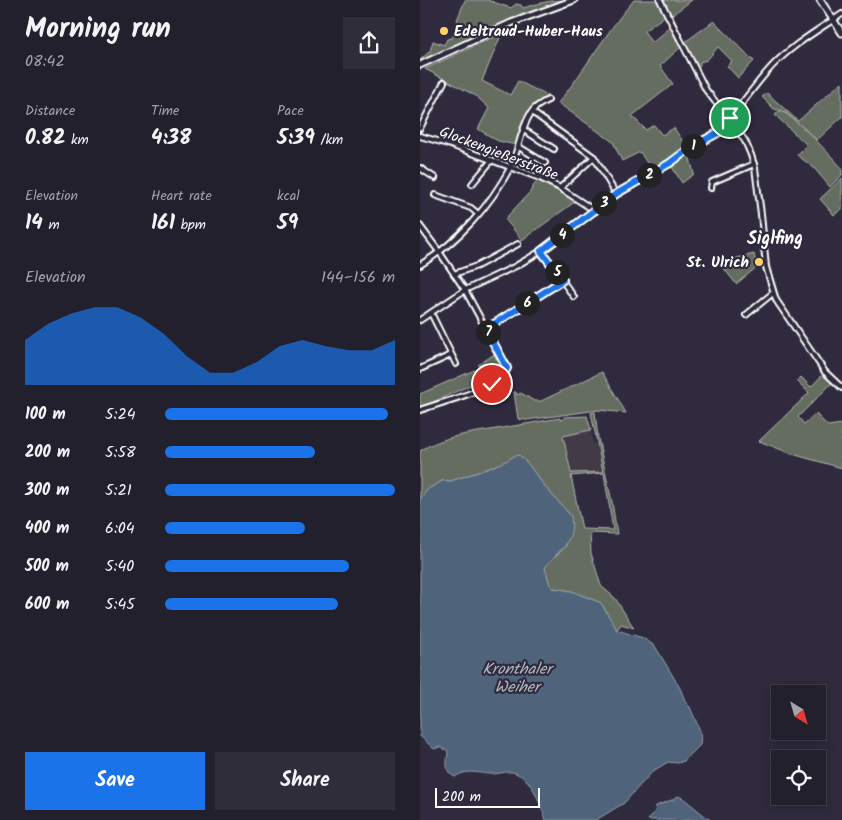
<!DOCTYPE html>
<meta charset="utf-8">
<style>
body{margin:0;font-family:Kalam,sans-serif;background:#2f2d3a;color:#f1f3f6;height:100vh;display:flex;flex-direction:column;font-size:19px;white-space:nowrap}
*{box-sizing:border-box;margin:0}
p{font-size:16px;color:#a3a3aa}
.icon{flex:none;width:28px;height:28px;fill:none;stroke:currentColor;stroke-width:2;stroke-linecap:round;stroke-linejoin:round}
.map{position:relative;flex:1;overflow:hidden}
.sheet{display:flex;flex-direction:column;background:#23202e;width:420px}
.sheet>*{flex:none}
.needle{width:32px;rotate:143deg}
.controls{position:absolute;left:351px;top:685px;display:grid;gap:10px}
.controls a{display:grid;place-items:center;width:55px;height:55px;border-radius:0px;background:#23202e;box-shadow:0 2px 12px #0003,0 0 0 1px #403e4a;font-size:25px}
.scale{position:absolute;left:15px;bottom:12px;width:105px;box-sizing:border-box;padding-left:5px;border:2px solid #fff;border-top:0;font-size:14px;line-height:18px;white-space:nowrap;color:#fff;-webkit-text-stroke:4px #2f2a3d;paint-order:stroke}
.pin{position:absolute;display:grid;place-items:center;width:42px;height:42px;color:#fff;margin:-21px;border:2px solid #fff;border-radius:50%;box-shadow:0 1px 5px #0007}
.km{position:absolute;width:25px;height:25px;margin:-12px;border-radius:50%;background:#222;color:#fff;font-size:14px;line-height:25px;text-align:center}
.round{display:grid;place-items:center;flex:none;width:52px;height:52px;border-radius:0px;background:#2f2d3a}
.headline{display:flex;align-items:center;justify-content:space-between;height:85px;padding:0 25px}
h1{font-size:28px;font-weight:700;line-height:38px}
.metrics{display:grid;grid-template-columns:repeat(3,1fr);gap:8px;height:85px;padding:5px 25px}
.metrics div{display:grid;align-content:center}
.metrics b{font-size:21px;font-weight:700}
.metrics small{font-size:14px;font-weight:400}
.metrics p{font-size:14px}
.chart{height:140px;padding:10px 25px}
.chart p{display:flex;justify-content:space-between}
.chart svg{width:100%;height:90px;margin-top:5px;fill:#1a73e8;opacity:.7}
.action{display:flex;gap:10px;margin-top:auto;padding:10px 25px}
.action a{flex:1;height:58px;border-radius:0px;background:#1a73e8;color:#fff;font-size:20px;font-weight:700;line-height:58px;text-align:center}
.action a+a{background:#2f2d3a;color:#f1f3f6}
ul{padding:0 25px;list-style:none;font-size:16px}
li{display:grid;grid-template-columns:80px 60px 1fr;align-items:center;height:38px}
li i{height:12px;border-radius:6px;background:#1a73e8}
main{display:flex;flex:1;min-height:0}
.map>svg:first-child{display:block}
</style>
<main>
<section class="sheet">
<div class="headline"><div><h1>Morning run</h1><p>08:42</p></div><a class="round"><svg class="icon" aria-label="share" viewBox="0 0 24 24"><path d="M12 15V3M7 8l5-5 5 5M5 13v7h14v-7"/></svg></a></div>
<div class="metrics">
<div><p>Distance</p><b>0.82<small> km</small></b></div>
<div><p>Time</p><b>4:38</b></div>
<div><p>Pace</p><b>5:39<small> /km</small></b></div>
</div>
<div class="metrics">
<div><p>Elevation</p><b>14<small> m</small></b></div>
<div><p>Heart rate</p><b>161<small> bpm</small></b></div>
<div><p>kcal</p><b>59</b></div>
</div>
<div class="chart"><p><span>Elevation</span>144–156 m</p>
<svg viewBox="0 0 160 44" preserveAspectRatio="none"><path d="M0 44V22L10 14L20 9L30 6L40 6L50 11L60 19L70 30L80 38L90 38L100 33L110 25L120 22L130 25L140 27L150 27L160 22V44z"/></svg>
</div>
<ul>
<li><b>100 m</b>5:24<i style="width:97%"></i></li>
<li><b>200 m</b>5:58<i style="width:65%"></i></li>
<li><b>300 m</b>5:21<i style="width:100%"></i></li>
<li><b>400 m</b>6:04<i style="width:61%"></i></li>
<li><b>500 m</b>5:40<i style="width:80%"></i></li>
<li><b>600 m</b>5:45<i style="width:75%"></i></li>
</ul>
<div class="action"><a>Save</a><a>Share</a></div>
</section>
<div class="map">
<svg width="422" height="820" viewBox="0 0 422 820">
<rect width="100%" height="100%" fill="#2f2a3d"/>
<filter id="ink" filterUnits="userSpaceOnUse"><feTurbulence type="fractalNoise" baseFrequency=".02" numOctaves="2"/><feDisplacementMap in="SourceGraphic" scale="10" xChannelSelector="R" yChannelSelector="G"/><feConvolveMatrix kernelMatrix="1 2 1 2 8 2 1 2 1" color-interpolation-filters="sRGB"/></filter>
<g filter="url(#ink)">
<path fill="#423a46" d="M171,430L173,444L178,443L183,472L151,473L143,436Z"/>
<g fill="#656d60" stroke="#b2b6b0" fill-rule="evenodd">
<path d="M45,0H67L91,8L96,4L101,5L103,8C117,4 129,0 145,0L82,23L0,62V60L10,51L13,41L24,45L27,39L32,38L39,23L37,20Z"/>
<path d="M214,0H237L246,15L224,31L232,43L252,26L262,46L240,66L253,84L212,116L226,130L234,125L242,135L254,128L267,148L232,171L220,152L202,161L193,142L138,103C165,70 186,32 214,0Z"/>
<path d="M244,0H272L252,15L265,42L294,21L334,61L318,78L307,66L312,61L298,47L287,60L280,62V65L277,69Z"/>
<path d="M82,33L62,81L90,95L98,81L130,97L117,103L109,110L96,145L78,141L58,129L69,108L56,96L5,69Z"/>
<path d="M422,82V117L397,140L364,111L354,109L342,97L347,93L378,121Z"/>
<path d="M360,111C373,114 412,157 422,168V175L410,187L394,168L377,155L387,145L355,115Z"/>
<path d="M268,151L274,174L262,183L250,164Z"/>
<path d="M422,178V209L414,215L400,199Z"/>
<path d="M117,180L156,201L102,240L85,219L110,192Z"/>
<path d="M334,254L337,267L316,284L299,262Z"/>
<path d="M76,353L82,364L81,371L76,364L67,371L70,376L0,408V394L59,368L58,365Z"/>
<path d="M182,372L206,413L178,410L106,420L98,419L94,392H96L97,395L101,393L114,401H121Z"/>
<path d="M404,373L412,383L378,417L384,424L396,414L408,426L422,424V468L372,454L339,441L389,393L377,381L381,377L391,387Z"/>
<path d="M175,412L178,438L192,502L197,534L170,533L171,553L181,586L195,598L214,628L201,624L197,630L181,603L151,591L133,588L130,585L125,568L130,561L146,546L151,516L125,487L108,464L99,455L94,456L88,460L67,469L31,481H22L8,489L0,499V451C21,437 46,434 70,430C94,426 117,422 140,418V420L144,419V417L167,416L171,430L143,436L151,473L183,472L171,413ZM184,473L193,530L162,529L151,476Z"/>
</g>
<g fill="#4f637a" stroke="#95a1af">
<path d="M99,455L108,464L125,487L151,516C155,545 139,548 125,568L130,585L133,588L151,591L181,603L197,630L223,638L235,646L260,688L266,703L270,707L281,733L280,745L264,761L258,763L248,762L233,771L204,803L176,820H126C119,802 113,777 92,772C84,771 76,775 69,774C57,773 46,769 35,777C24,772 27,762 28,751L20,747L14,749L0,736V499L8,489L22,481H31L67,469L88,460L94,456Z"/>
<path d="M258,796L263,798L290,820H228L235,811L236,806L252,800Z"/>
</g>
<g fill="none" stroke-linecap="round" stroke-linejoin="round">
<defs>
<g id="street">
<path d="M240,0L286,90L309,119L325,141L331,155L335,168L341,214L346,267L356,300L405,372L422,388"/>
<path d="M112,112L174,157L196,194"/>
<path d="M309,119C322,104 333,88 346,73C366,49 396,31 422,14"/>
<path d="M0,128L24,82"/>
<path d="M104,130L134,149"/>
<path d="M0,136L28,144L120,178L140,188L175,211"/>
<path d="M99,147L125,163"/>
<path d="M0,168L15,178"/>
<path d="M52,184L72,160"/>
<path d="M140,188L174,157"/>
<path d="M291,188L292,182L334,164"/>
<path d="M15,195L51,208L58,214"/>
<path d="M0,226L20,253L45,290L87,368C83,388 18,403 0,410"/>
<path d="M121,251L154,297"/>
<path d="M0,265C37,243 70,206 90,168C99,151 102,121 115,108C119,105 123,102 128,100"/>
<path d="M34,274L57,266L98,244"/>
<path d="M11,313L36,364"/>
<path d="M326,315L353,293"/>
<path d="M0,320L45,290L96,266L121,251L196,194L250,163L275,145L312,125"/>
<path d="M66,329L143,280"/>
<path d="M0,369L31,355"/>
</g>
<g id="secondary">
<path d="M400,0L422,33"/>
<path d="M0,65L91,23L154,0"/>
</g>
</defs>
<use href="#street" stroke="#fff" stroke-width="8"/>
<use href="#secondary" stroke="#fff" stroke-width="9"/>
<use href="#street" stroke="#2f2a3d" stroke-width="4"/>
<use href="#secondary" stroke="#2f2a3d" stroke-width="5"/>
</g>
</g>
<g fill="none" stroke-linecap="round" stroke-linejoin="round" filter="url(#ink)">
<defs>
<path id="route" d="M72,384L83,376L87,368L66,329L143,280L121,251L196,194L250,163L270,148L312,125L310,118"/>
</defs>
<use href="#route" stroke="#fff" stroke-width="10"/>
<use href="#route" stroke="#1a73e8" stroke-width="6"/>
</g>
<g fill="#ffd166" stroke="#2f2a3d" stroke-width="2">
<circle cx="24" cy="31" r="5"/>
<circle cx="339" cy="262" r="5"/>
</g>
<g text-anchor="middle" stroke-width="4.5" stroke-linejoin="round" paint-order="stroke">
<g font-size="15" font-weight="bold" fill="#fff" stroke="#2f2a3d" text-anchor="start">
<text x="34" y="36">Edeltraud-Huber-Haus</text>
<text x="329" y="267" text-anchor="end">St. Ulrich</text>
</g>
<g font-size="15" fill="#fff" stroke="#2f2a3d">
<text transform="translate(79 153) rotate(21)" y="5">Glockengießerstraße</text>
</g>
<g font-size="16" font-style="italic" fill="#b0b9c3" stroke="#2f2a3d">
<text x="97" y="674">Kronthaler<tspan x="97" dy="18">Weiher</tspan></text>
</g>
<g font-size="18" font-weight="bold" fill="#fff" stroke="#2f2a3d">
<text x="355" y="244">Siglfing</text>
</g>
</g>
</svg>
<div class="controls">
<a><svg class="needle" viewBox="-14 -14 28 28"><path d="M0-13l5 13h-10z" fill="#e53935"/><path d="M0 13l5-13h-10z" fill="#a3a3aa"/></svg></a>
<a><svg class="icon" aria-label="locate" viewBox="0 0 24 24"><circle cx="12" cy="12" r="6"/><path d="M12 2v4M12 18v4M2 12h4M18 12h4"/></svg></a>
</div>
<div class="scale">200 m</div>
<div class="pin" style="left:310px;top:118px;background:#1e9e55"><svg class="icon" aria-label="arrive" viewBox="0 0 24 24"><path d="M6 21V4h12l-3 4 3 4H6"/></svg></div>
<div class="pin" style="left:72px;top:384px;background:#d93025"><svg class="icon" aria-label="check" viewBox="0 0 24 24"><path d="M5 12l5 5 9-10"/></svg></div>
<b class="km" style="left:273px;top:146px">1</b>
<b class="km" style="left:229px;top:175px">2</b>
<b class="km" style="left:184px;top:203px">3</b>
<b class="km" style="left:142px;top:235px">4</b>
<b class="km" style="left:137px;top:272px">5</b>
<b class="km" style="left:107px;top:303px">6</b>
<b class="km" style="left:68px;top:332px">7</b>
</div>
</main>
